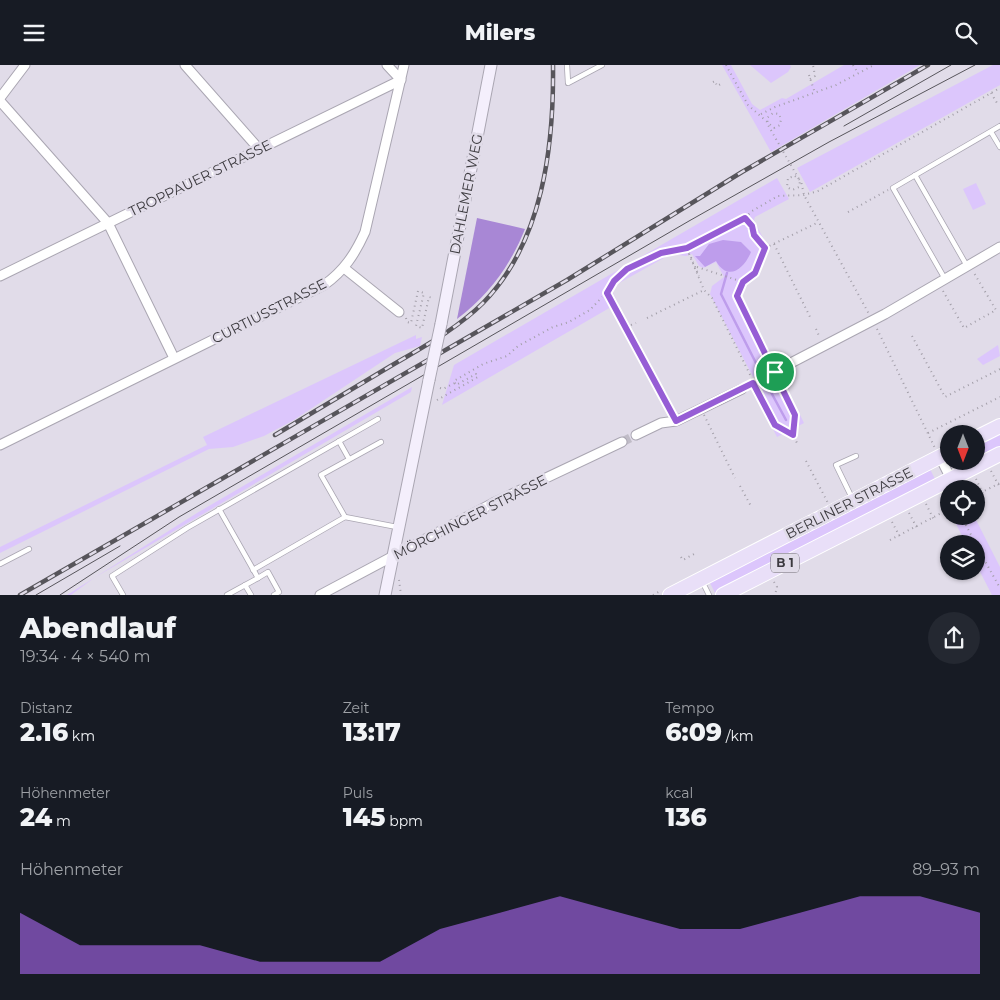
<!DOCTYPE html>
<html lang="de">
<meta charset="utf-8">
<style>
body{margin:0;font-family:Montserrat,sans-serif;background:#242831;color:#f1f3f6;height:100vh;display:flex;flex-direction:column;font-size:19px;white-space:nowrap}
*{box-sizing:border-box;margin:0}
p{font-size:16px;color:#9ea1a6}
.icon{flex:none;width:28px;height:28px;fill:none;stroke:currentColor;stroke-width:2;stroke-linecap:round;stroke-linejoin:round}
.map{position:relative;height:530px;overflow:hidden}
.side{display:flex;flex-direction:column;background:#171b24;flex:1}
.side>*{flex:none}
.needle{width:32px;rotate:180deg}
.fabs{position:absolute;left:940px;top:360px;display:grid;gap:10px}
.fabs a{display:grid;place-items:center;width:45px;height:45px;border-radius:50%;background:#171b24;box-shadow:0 1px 4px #0004;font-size:25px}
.pin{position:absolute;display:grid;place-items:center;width:42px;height:42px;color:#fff;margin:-21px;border:2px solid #fff;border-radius:50%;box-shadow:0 1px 5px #0007}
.round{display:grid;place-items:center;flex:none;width:52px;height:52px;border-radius:26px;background:#242831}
.head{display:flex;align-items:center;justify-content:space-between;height:85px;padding:0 20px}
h1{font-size:28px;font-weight:800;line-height:38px}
.stats{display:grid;grid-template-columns:repeat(3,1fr);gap:8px;height:85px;padding:5px 20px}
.stats div{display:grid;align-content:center}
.stats b{font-size:25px;font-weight:800}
.stats small{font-size:14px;font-weight:400}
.stats p{font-size:14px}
.chart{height:140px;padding:10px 20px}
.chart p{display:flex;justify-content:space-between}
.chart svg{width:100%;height:90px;margin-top:5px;fill:#965dd5;opacity:.7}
header{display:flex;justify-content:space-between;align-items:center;height:65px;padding:0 20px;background:#171b24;font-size:22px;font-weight:800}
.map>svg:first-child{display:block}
</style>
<header><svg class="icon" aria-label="menu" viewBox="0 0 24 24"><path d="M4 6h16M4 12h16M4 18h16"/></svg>Milers<svg class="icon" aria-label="search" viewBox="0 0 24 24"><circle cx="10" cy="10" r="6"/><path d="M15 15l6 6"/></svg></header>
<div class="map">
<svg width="1000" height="530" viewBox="0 0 1000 530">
<rect width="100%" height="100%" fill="#e1dce9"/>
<g fill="#dcc6fc">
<path d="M722,0H731L752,39L760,45L782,33L786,34L844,0H920L771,87Z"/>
<path d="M750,0H790L791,2L788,7L771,18Z"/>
<path d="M993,0H1000V20L810,127L797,103Z"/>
<path d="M777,113L789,134L755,152L754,155L769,185L762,188L737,229L733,231L770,303L753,312L710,229L712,221L724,212L716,197L703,203L699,201L692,189L686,191L671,189L614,221L613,228L618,238L442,340L454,300Z"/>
<path d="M976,118L986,139L973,145L963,124Z"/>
<path d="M416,270V274L422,272L420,281L395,288L294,355L264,371L233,382L209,384L0,488V482L207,380L203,372Z"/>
<path d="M998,280L1000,291L983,300L977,294Z"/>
<path d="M783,315L804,358L777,372L755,329Z"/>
<path d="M412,322L411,327L94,513L71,530H67L197,448Z"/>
<path d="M1000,366V384L976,396V378Z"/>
<path d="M929,402L936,416L715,528L709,516Z"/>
<path d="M952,451H974L1000,502V530H992L976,499V479H966Z"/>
</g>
<path fill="#a887d5" d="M477,153L525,164C510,201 489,230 457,254Z"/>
<path fill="#be9dec" d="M723,175L741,177L751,187C744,204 728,217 716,196L705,202L695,191H700L709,179Z"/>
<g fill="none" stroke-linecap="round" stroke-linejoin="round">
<g stroke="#be9dec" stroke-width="2.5">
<path d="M727,208L721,229L762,310"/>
<path d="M765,316L786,355"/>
</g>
<path stroke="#c0bcc7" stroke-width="9" stroke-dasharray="9 4.5" stroke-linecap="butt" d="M622,377L636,370"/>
<defs>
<g id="service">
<path d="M567,0L568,18L602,0"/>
<path d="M991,67L1000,82"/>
<path d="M915,110L967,201"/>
<path d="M945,214L893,123L1000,61"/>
<path d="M607,228L676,356"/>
<path d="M339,376L349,394"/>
<path d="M852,433L836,400L856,391"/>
<path d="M219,444L258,513L227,530"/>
<path d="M345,452L321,410L381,377"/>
<path d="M0,499L29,484"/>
<path d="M253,505L345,452L397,462"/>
<path d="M258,513L268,507L279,527L274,530"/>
<path d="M702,516L709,530"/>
<path d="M245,520L251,530"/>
<path d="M123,530L112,511L187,463L378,354"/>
</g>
<g id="minor">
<path d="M185,0L259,84"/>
<path d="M0,33L25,0"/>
<path d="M0,36L108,158L174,293"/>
<path d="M344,203L399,247"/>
<path d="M0,211L401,15L387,0"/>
<path d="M787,300L885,249L1000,182"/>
<path d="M636,370L661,358L676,356L742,324"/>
<path d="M0,380L324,220C344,206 355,189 365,167L404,0"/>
<path d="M940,392L951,414"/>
<path d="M320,530L493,438L622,377"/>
</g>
<g id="secondary">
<path d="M441,259L491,0"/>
<path d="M385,530L429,315"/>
</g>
<g id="primary">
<path d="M976,373L1000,361"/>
<path d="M670,530L949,387"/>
<path d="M723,530L1000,389"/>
</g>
</defs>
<use href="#service" stroke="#aaa6b2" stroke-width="6"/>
<use href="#minor" stroke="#aaa6b2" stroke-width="11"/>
<use href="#secondary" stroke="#aaa6b2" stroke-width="13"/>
<use href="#primary" stroke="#fff" stroke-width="16"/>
<g stroke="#a39fa9" stroke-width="2" stroke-dasharray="1 4" stroke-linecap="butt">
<path d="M726,0L748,40L774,63"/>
<path d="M853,0L858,8"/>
<path d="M809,10L815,28"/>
<path d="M810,14L815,11L813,0"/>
<path d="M713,17L715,16L717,21L723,18"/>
<path d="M991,28L997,38"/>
<path d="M761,49L775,42L836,20L874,0"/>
<path d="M795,111L801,116L804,130L869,249"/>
<path d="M848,147L888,125"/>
<path d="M774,179L810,252"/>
<path d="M687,183L699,211"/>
<path d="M765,183L819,157"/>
<path d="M689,189L704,225L712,233L775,360L793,370L798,380"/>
<path d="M697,202L743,217L737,231L795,350L793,370"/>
<path d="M743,217L755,208L765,183C756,173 753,163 745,153"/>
<path d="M609,222L627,204L661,188L687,183L713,170L745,153L752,146L778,131L804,130L818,126L1000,23"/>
<path d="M943,226L964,263L996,245L974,208"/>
<path d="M406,253L407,257L411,258L418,226L424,228L416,261L422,263L429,232L433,233"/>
<path d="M647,253L704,225"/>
<path d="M631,260L636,258"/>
<path d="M816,264L820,273"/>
<path d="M877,264L935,383"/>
<path d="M912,271L945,332L1000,304"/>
<path d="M752,319L781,304"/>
<path d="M440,323L443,324L455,318"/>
<path d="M437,335L478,312L476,309L456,320L454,316L483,299L507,291L518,281L553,262L569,257L590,245L602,232"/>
<path d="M704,350L735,413"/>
<path d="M928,368L1000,332"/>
<path d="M806,396L828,438"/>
<path d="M991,406L999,421"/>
<path d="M976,414L983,429"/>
<path d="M740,421L752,443"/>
<path d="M976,430L1000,418"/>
<path d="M926,439L934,455"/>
<path d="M909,448L917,463"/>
<path d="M961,451L976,479"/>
<path d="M892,457L900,472"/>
<path d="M890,475L949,444"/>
<path d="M976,480L1000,523"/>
<path d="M681,492L683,495L694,489"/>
<path d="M399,515L401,530"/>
<path d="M774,517L777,522L775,530"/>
<path d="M653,530L660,526"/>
</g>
<use href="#service" stroke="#fff" stroke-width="4.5"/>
<use href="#minor" stroke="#fff" stroke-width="9"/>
<use href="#secondary" stroke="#f4effc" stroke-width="11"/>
<use href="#primary" stroke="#e9dff8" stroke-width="14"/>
<g stroke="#57555b" stroke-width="1">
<path d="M844,61L951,0"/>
<path d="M36,530L120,481"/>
<path d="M60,530L179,452L689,156L829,77L975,0"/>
</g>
<defs>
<g id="rail">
<path d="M275,370C313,347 351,325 389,302C421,283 457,264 483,238C543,177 554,81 553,0"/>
<path d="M20,530L567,215L742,107L928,0"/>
</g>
</defs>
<use href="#rail" stroke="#57555b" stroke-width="4.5"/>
<use href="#rail" stroke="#e1dce9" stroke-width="2.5" stroke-dasharray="8" stroke-linecap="butt"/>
<defs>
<path id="secondary-bridge" d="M429,315L441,259"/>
</defs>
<use href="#secondary-bridge" stroke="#aaa6b2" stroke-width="13" stroke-linecap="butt"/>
<path stroke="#a39fa9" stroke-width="2" stroke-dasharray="1 4" stroke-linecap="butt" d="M774,63L780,60L781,54L779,49L773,48L767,53L768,60L800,116L799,122L792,125L787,122L788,113L795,111"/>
<use href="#secondary-bridge" stroke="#f4effc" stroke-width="11"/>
</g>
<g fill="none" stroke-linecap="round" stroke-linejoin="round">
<defs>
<path id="route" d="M745,153L752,161L754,170L765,183L755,208L743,217L737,231L795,350L793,370L775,360L753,318L676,356L607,228L614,216L627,204L661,188L687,183Z"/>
</defs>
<use href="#route" stroke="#fff" stroke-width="10"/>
<use href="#route" stroke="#965dd5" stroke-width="6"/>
</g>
<g text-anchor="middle" stroke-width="5" stroke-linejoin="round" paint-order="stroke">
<rect fill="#e1dce9" stroke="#6e6b72" stroke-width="1" x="771" y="488.5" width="28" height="19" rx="4"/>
<g font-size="12" font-weight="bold" fill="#3c3a3f">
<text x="785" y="502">B 1</text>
</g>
<g font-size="14" fill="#3c3a3f" stroke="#e1dce9">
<text transform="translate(200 113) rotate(-26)" y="5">TROPPAUER STRASSE</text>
<text transform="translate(466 129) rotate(-79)" y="5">DAHLEMER WEG</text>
<text transform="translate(269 246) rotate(-27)" y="5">CURTIUSSTRASSE</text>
<text transform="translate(849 438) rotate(-27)" y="5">BERLINER STRASSE</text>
<text transform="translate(470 452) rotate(-27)" y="5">MÖRCHINGER STRASSE</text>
</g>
</g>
</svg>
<div class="fabs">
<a><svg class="needle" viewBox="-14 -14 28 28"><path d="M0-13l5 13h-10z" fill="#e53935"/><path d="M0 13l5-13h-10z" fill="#9ea1a6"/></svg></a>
<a><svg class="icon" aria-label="locate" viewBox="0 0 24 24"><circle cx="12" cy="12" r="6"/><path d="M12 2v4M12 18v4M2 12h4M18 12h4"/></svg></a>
<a><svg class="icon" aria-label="layers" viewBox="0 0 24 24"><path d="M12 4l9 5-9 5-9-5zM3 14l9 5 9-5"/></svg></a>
</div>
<div class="pin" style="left:775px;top:307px;background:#1e9e55"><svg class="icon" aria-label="arrive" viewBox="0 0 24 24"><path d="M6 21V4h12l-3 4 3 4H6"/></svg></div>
</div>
<section class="side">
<div class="head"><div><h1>Abendlauf</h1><p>19:34 · 4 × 540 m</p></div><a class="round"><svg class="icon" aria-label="share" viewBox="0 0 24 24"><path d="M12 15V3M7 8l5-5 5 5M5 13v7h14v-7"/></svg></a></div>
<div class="stats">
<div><p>Distanz</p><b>2.16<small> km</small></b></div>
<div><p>Zeit</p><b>13:17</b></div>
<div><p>Tempo</p><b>6:09<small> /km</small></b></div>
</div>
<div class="stats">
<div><p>Höhenmeter</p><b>24<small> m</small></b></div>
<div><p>Puls</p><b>145<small> bpm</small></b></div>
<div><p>kcal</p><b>136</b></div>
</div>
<div class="chart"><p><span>Höhenmeter</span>89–93 m</p>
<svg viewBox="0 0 160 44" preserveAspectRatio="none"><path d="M0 44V14L10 30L20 30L30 30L40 38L50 38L60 38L70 22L80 14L90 6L100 14L110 22L120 22L130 14L140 6L150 6L160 14V44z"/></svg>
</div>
</section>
